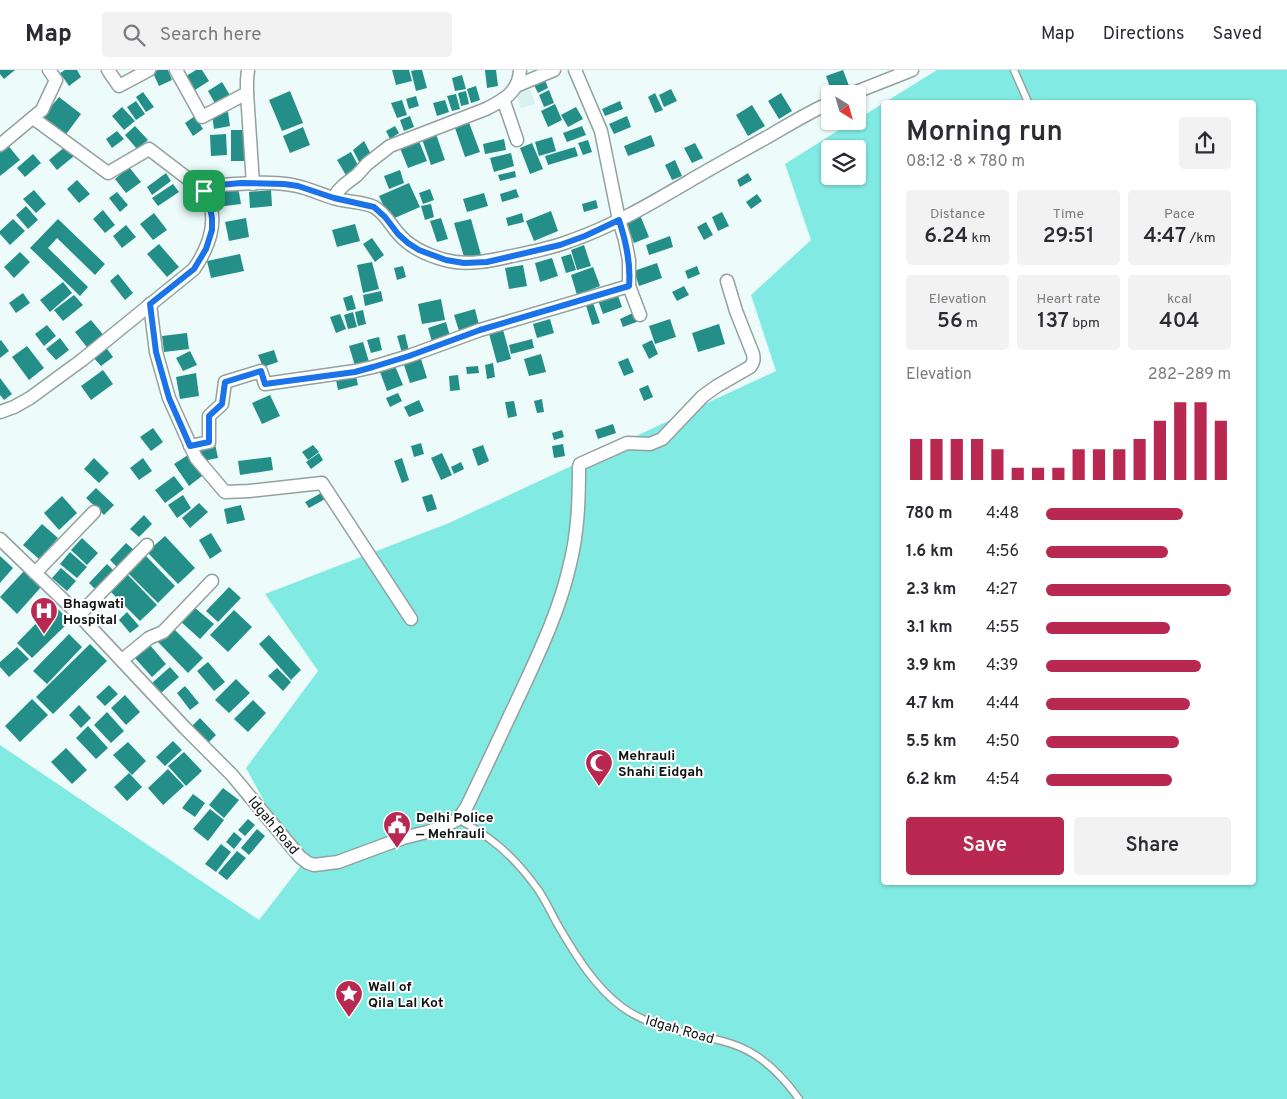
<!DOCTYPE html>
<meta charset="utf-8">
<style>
body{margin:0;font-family:Overpass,sans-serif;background:#f2f2f3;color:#2b2b33;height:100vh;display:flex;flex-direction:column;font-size:19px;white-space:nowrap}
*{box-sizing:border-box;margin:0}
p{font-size:16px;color:#7c7c81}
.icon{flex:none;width:28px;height:28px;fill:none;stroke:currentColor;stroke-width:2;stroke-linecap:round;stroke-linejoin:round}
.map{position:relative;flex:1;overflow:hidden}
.panel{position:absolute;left:881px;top:30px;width:375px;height:785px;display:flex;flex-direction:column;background:#fff;border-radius:5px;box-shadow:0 1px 4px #0004}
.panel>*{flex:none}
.needle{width:32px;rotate:143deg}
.fabs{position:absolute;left:821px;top:15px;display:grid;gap:10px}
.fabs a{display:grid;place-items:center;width:45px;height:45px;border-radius:5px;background:#fff;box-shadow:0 1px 4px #0004;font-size:25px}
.pin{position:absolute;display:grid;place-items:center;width:42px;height:42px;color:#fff;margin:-21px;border-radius:10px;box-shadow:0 2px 8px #0006}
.round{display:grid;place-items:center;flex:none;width:52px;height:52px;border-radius:5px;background:#f2f2f3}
.headline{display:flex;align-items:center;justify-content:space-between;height:85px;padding:0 25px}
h1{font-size:28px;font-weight:600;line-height:38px}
.metrics{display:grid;grid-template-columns:repeat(3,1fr);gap:8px;height:85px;padding:5px 25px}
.metrics div{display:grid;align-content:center;border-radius:5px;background:#f2f2f3;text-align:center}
.metrics b{font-size:21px;font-weight:600}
.metrics small{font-size:14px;font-weight:400}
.metrics p{font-size:14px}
.chart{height:140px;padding:10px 25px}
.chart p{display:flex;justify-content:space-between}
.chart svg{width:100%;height:90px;margin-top:5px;stroke:#b92851;stroke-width:6}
.cta{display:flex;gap:10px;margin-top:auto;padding:10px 25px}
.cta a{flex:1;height:58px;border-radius:5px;background:#b92851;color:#fff;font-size:20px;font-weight:600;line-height:58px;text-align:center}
.cta a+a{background:#f2f2f3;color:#2b2b33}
ul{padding:0 25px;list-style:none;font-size:16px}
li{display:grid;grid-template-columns:80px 60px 1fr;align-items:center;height:38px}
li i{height:12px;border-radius:6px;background:#b92851}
header{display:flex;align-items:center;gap:30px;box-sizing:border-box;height:70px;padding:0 25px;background:#fff;border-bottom:1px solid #e1e1e2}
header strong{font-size:24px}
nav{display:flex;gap:28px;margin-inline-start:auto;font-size:18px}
.search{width:350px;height:45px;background:#f2f2f3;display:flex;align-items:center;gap:12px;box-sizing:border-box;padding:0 18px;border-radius:5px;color:#7c7c81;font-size:19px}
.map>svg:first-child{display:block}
</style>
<header>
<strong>Map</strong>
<div class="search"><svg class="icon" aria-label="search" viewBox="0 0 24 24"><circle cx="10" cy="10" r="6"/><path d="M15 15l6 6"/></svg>Search here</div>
<nav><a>Map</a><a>Directions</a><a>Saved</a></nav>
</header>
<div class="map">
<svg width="1287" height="1029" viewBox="0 0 1287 1029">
<rect width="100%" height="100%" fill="#edfbfa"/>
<path fill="#d9f2ef" d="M530,19L535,34L521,38L516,25Z"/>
<path fill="#81ebe3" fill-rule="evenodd" d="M937,0H1287V1029H0V675L259,850L300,797L246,698L318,601L265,524L449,453L776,301L751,225L811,170L785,94L853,51H858V49ZM884,32H1254V812H884ZM830,79H858V106H830Z"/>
<g fill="#248f88">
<path d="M0,0H15L4,9L0,4Z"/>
<path d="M65,0H77L81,7L69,16L60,3Z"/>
<path d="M158,0H168L172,10L159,16L153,3Z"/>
<path d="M196,0H202L209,11L195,20L186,6Z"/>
<path d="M392,0H409L412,11L396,15Z"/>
<path d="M416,0H422L427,18L416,21L411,1Z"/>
<path d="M485,0H496L498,16L487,18Z"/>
<path d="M843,0L849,16L832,23L826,6Z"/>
<path d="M462,5L466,19L455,21L452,8Z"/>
<path d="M545,10L548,18L538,23L534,15Z"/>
<path d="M222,12L231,27L216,35L208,21Z"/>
<path d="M476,16L480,30L471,33L467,19Z"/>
<path d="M671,19L677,31L664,37L659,25Z"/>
<path d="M549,20L554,33L544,37L539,25Z"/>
<path d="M290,21L303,53L282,61L269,30Z"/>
<path d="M466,21L469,34L461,36L458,23Z"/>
<path d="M143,22L154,37L146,42L136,27Z"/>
<path d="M655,23L663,40L655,43L648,27Z"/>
<path d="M781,23L792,41L779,49L768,31Z"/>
<path d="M456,24L460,39L452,41L447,26Z"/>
<path d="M416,26L419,36L409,39L406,29Z"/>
<path d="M59,27L81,44L64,67L41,49Z"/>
<path d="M402,30L407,45L397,48L391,33Z"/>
<path d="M445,30L449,42L437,46L433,33Z"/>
<path d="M136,31L145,44L136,50L127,37Z"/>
<path d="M620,31L623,39L605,46L602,39Z"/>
<path d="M555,34L562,50L548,57L541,41Z"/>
<path d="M752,35L765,56L748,66L736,45Z"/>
<path d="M122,37L135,51L124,60L112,46Z"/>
<path d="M576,37L583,49L568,57L561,45Z"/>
<path d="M228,42L230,56L214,59L212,45Z"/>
<path d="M195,46L203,59L193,66L185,53Z"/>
<path d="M410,46L414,57L404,61L400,50Z"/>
<path d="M627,46L631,57L614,64L609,54Z"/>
<path d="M468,50L480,82L465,87L454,55Z"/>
<path d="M135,56L148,70L137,79L125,65Z"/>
<path d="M395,56L399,63L390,69L386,61Z"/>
<path d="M582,56L586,65L567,72L563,63Z"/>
<path d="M303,57L310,75L290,83L283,66Z"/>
<rect x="231" y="60" width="18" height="31"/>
<path d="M117,61L124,69L112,78L106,69Z"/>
<path d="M226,64L227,85L211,86L210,65Z"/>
<path d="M436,64L445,90L431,95L422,69Z"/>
<path d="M651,65L655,76L628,86L624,76Z"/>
<path d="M552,67L556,81L539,86L535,72Z"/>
<path d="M504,69L506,80L485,84L483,74Z"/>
<path d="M588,70L592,82L583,85L578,73Z"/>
<path d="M364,71L372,86L360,94L353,80Z"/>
<path d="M419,71L427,91L408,98L400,78Z"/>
<path d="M6,73L20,90L0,106V78Z"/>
<path d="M532,73L543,99L530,104L520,78Z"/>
<path d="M695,73L703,88L692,93L684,78Z"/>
<path d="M66,76L74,86L57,100L49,90Z"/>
<path d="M575,77L578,86L548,95L545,86Z"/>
<path d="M351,82L360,99L347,107L337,90Z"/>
<path d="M511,83L514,96L494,102L490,88Z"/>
<path d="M33,84L41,93L25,107L17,98Z"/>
<path d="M675,90L682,106L672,110L665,95Z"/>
<path d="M129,97L141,112L126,123L115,109Z"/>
<path d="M400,100L404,113L389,119L384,106Z"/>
<path d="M515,101L516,107L500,111L498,105Z"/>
<path d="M166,103L171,111L152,125L147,117Z"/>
<path d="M748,103L752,110L740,117L737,110Z"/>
<path d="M77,110L90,124L79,133L67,119Z"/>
<path d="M409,113L420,137L390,150L379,126Z"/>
<path d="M173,114L179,122L158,136L152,128Z"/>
<path d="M238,117L241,134L217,137L214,120Z"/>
<path d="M430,119L434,130L423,134L419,123Z"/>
<path d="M516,119L519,127L502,132L500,124Z"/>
<path d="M34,120L46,134L36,143L23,129Z"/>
<path d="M271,120L272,136L250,138L249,122Z"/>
<path d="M117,122L128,135L120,142L109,128Z"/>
<path d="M484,123L488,136L467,142L463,129Z"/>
<path d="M757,124L762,131L751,139L746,132Z"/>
<path d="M596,130L598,138L584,142L582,134Z"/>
<path d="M431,134L434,147L425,150L421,136Z"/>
<path d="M26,136L38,150L28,159L16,145Z"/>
<path d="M103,140L115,155L105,163L93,149Z"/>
<path d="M551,141L558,161L534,171L526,151Z"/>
<path d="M722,142L729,156L718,161L712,147Z"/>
<path d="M154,143L167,160L153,170L140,154Z"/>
<path d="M522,143L524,152L508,156L506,148Z"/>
<path d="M640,145L649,167L634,173L625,151Z"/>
<path d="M246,148L249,167L229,171L225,152Z"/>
<path d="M441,148L448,169L437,172L430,151Z"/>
<path d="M13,149L25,161L10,175L0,164V161Z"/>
<path d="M58,149L105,194L95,205L57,168L48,178L88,217L80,226L30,178Z"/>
<path d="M471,149L481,185L465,190L454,153Z"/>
<path d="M706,152L713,165L704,170L697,157Z"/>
<path d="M355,154L360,171L337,177L332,160Z"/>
<path d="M126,155L136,167L122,178L113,166Z"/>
<path d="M670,166L673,177L649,185L646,175Z"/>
<path d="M372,168L384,185L375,192L363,174Z"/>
<path d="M159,174L179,197L167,207L147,184Z"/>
<path d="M584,175L591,196L577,200L571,180Z"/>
<path d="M20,182L30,192L14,208L4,197Z"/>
<path d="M240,184L244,201L211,208L207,191Z"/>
<path d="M571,184L576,200L566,203L561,187Z"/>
<path d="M552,188L558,206L540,212L535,193Z"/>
<path d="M372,192L379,219L363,223L357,195Z"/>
<path d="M657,193L662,208L639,216L634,201Z"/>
<path d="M523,195L527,216L509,219L505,198Z"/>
<path d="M403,196L406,207L397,210L394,198Z"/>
<path d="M697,196L700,204L688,209L685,201Z"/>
<path d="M593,197L600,216L577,225L571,205Z"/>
<path d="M118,204L133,223L125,230L110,211Z"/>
<path d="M63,212L72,223L50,242L40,230Z"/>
<path d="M684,216L689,225L677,231L672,222Z"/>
<path d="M381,221L383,231L365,236L363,225Z"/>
<path d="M23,223L30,233L16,243L9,233Z"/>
<path d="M617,223L622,237L603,244L598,230Z"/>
<path d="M74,225L83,235L63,251L54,240Z"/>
<path d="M352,225L356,239L347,241L343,228Z"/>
<path d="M441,229L445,250L422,254L418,234Z"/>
<path d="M592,230L600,253L592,255L585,232Z"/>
<path d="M475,239L479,255L459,261L454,245Z"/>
<path d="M363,240L366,254L358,256L355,242Z"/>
<path d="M353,242L357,257L348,259L344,245Z"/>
<path d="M635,242L639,251L623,257L620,249Z"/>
<path d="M340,244L346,259L336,263L330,247Z"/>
<path d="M550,249L554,263L537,268L533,254Z"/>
<path d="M670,249L676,267L655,274L649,256Z"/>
<path d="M91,250L105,267L89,280L75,262Z"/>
<path d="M446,252L450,266L432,272L428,258Z"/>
<path d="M719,254L725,274L698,282L692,263Z"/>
<path d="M47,255L56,266L44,276L35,264Z"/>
<path d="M502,256L511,289L497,293L488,260Z"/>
<path d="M187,263L189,279L164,282L162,266Z"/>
<path d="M405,264L409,281L402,283L397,266Z"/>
<path d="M379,267L382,280L371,283L367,270Z"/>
<path d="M60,268L69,280L56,290L46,279Z"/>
<path d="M532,269L534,278L511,284L509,275Z"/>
<path d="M1,270L9,281L0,288V271Z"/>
<path d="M652,270L658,284L649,289L642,275Z"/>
<path d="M363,272L370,295L356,299L349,276Z"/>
<path d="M27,276L44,298L29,310L12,287Z"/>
<path d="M105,276L113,287L101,296L92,286Z"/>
<path d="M274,280L278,292L263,297L258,285Z"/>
<path d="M190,281L197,295L183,301L176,288Z"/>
<path d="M541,284L546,302L529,306L524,289Z"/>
<path d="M628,288L634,302L624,306L618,292Z"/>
<path d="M421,289L427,308L410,313L404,295Z"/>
<path d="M493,293L495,307L487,309L485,295Z"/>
<path d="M395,296L403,315L387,321L380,302Z"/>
<path d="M478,296L479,303L467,304L466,297Z"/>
<path d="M103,300L113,314L91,330L81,316Z"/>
<path d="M196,303L199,326L180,329L176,307Z"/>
<path d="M458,305L460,320L450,321L449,306Z"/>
<path d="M356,306L358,315L338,320L336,310Z"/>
<path d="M0,308L12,324L4,330L0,325Z"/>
<path d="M648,315L653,327L644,331L639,319Z"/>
<path d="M398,323L402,331L390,337L386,328Z"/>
<path d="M270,325L280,346L262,354L252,333Z"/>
<path d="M542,329L544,342L537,343L534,331Z"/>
<path d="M419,330L424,341L409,347L404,337Z"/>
<path d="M514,331L517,346L508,348L505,332Z"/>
<path d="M613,354L616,363L598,369L595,360Z"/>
<path d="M153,358L163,372L151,381L140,367Z"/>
<path d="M562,360L564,367L554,370L552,363Z"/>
<path d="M421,373L424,384L414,387L411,376Z"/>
<path d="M215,374L218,388L203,391L200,377Z"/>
<path d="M563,374L565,386L554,388L552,376Z"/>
<path d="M313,375L319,382L308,390L302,382Z"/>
<path d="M483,375L489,391L478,396L472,379Z"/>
<path d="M319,383L323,390L311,399L306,392Z"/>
<path d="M442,383L452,405L441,410L431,388Z"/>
<path d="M188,385L202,406L189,416L174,394Z"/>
<path d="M271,387L273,400L240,405L238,391Z"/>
<path d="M94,388L109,403L99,413L84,399Z"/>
<path d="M143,388L152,401L139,410L130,398Z"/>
<path d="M402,388L409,410L402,413L394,391Z"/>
<path d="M461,392L464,399L454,404L451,397Z"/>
<path d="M174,406L184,419L165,433L155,420Z"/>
<path d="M96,418L114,435L104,445L86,428Z"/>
<path d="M323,422L327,428L309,438L305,432Z"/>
<path d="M432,424L437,439L427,442L422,427Z"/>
<path d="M183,425L191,438L177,448L168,435Z"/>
<path d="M62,426L77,443L59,460L44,443Z"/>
<path d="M199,433L208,442L190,458L182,448Z"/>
<path d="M241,435L245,450L227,454L224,439Z"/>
<path d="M144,445L152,454L139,467L130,459Z"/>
<path d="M42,454L58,468L39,489L23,475Z"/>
<path d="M211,463L222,481L210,489L199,470Z"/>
<path d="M165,466L195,498L178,514L147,482Z"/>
<path d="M82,468L98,483L87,495L71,480Z"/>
<path d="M126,473L135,481L118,498L110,490Z"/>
<path d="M70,482L87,497L77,508L60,494Z"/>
<path d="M0,486L13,498L0,513Z"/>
<path d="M146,486L175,516L158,533L128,503Z"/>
<path d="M107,494L116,503L98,522L89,513Z"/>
<path d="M61,498L76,511L67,521L52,508Z"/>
<path d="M25,500L42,516L17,544L0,527Z"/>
<path d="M128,505L157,535L140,551L111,522Z"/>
<path d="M229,517L241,528L218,552L206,541Z"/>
<path d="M54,535L70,551L32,588L17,573Z"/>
<path d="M194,537L214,554L200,569L180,551Z"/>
<path d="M234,540L252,557L228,582L210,565Z"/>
<path d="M127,542L139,556L130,563L119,550Z"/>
<path d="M173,558L203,588L188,603L158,572Z"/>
<path d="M69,564L82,577L47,614L33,601Z"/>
<path d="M269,565L301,600L291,610L259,574Z"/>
<path d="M90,574L107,591L53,644L36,627Z"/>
<path d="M149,574L166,594L152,607L134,587Z"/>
<path d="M17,577L29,589L9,607L0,597V592Z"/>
<path d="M208,592L225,612L214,621L197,601Z"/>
<path d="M170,597L179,607L161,623L152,613Z"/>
<path d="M277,598L291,612L283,621L268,606Z"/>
<path d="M236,609L250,623L229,643L215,630Z"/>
<path d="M109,615L118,624L105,636L96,627Z"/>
<path d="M185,616L199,633L190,640L177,623Z"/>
<path d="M125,625L140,642L126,655L111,638Z"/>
<path d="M32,629L48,645L20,672L5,656Z"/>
<path d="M253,630L266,643L248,662L234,649Z"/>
<path d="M79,635L91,648L81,658L69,645Z"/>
<path d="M107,642L124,661L111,673L94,655Z"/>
<path d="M200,648L216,665L206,675L190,658Z"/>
<path d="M88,656L108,678L96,689L76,668Z"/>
<path d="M173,671L182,680L165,696L156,687Z"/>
<path d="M128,672L146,691L132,705L113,685Z"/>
<path d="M66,678L87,700L72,714L51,692Z"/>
<path d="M184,682L202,701L186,716L168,696Z"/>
<path d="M168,699L184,716L163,735L148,718Z"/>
<path d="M129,703L142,717L127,731L114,717Z"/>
<path d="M223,718L239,730L224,748L209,735Z"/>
<path d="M193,724L205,733L195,747L182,738Z"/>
<path d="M210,739L224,750L208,771L193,759Z"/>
<path d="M248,749L255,755L245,766L238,760Z"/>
<path d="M257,759L265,766L249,785L241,778Z"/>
<path d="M234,762L242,769L234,779L226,772Z"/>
<path d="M221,774L231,782L216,802L205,794Z"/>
<path d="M237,781L246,788L227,810L218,803Z"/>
</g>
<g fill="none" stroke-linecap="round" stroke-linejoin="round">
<defs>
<g id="service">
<path d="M1014,0L1028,32"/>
<path d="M458,749C468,755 478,760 487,767C507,781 525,801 539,821C547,833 552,845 559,857C576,886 595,917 622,937C647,955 675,960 703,967C716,969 728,972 740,977C764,987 784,1008 799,1029"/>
</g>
<g id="minor">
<path d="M108,0L119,16L149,0"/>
<path d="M176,0L202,47L247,23"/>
<path d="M248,0L247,10V23L253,114"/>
<path d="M575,0L601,61L619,150L625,170L629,190V216"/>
<path d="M516,16L554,0"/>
<path d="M851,24L912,0"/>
<path d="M503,29L517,70"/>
<path d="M33,48L108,103L149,79L204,121"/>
<path d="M0,75L42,40L56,10L49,0"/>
<path d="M334,128L338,121L344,115L357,105L367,94L390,76L486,39C504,30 519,22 520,0"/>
<path d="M150,234L156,282L169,328L196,388L225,422L249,421L322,413L411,549"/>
<path d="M0,342L14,337L30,328L82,290L194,199C207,180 217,157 210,134C208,129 205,124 204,119L207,116C236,114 269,110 297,116C311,119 324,126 337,129C348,132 365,132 374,137C384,142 390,154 397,162C409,177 426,185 445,190C467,196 490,191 512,186C532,182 552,178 570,171C616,155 657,130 698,106C722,92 746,79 771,65C790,54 809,42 830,33"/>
<path d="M190,376L209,372V346L222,334L225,312L261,301L265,314L355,301L373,297L409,286L480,260L629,216L640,245"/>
<path d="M0,469L79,545L185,658L232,705L300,787L308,793L314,795L338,792L403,768L427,762L445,756L458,749L466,738C485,699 503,660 521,622C540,581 560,539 570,494C578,462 579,430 579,397L580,394L627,373L650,374L662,369L703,326L717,316L750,297C754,292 754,289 753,284L736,241L727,211"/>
<path d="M35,503L94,442"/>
<path d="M79,545L147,475"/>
<path d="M122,590L149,568L163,562L212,511"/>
</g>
</defs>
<use href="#service" stroke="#93a19f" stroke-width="9"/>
<use href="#minor" stroke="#93a19f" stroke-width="15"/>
<use href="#service" stroke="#fff" stroke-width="6"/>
<use href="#minor" stroke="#fff" stroke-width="12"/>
</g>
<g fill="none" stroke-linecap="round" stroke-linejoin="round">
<defs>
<path id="route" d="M241,113L284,114L298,116L334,128L374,137L385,147L398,164L408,173L419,180L446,190L464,193L487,192L560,175L585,166L619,150C626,172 631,193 629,216L480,260L409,286L373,297L355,302L265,314L261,301L225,312L222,334L209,346V372L190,376L169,328L156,282L150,234L194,199L206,179L212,160V148L209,133L204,121V118L207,116Z"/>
</defs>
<use href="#route" stroke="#fff" stroke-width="10"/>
<use href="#route" stroke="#1a73e8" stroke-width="6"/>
</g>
<defs>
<symbol id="hospital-pin" viewBox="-11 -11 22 30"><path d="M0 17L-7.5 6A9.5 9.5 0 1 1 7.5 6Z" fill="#b92851" stroke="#fff"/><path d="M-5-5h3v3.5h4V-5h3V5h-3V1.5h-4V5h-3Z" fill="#fff"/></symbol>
<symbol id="mosque-pin" viewBox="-11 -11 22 30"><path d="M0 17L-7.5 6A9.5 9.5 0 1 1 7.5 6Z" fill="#b92851" stroke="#fff"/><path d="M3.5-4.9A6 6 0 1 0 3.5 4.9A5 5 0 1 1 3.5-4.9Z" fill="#fff"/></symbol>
<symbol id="civic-pin" viewBox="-11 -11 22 30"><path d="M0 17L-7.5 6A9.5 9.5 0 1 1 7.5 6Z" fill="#b92851" stroke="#fff"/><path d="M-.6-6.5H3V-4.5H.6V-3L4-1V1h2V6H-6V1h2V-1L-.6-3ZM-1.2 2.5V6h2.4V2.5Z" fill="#fff"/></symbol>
<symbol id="sight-pin" viewBox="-11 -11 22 30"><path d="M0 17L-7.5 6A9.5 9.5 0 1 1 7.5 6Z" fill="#b92851" stroke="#fff"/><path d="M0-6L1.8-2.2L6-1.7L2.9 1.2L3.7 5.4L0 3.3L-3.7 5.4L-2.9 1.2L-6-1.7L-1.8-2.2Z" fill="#fff"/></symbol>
</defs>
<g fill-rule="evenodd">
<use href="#hospital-pin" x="28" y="525" width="32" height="43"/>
<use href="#mosque-pin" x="583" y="677" width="32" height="43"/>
<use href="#civic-pin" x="381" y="739" width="32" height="43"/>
<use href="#sight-pin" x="333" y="908" width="32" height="43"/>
</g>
<g text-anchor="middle" stroke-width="4" stroke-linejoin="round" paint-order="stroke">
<g font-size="14" font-weight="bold" fill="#101514" stroke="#fff" text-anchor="start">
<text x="63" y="538">Bhagwati<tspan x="63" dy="16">Hospital</tspan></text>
<text x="618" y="690">Mehrauli<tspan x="618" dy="16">Shahi Eidgah</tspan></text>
<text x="416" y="752">Delhi Police<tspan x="416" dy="16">— Mehrauli</tspan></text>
<text x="368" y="921">Wall of<tspan x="368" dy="16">Qila Lal Kot</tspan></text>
</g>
<g font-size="14" fill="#101514" stroke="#fff">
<text transform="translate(274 755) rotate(50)" y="5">Idgah Road</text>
<text transform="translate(680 959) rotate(16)" y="5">Idgah Road</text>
</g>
</g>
</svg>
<div class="fabs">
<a><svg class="needle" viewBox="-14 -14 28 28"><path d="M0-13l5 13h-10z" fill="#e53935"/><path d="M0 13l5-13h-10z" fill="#7c7c81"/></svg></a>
<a><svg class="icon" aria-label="layers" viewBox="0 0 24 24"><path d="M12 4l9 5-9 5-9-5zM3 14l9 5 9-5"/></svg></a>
</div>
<div class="pin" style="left:204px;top:121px;background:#1e9e55"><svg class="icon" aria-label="arrive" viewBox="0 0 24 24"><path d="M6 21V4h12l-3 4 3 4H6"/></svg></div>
<section class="panel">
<div class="headline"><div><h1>Morning run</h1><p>08:12 · 8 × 780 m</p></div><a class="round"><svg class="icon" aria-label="share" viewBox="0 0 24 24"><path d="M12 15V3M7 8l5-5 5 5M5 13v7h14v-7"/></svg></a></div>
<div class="metrics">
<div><p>Distance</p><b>6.24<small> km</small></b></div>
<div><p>Time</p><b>29:51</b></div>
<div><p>Pace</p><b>4:47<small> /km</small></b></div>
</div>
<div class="metrics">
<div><p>Elevation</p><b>56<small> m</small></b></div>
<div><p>Heart rate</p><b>137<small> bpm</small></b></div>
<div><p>kcal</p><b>404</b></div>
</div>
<div class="chart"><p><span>Elevation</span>282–289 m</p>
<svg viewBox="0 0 160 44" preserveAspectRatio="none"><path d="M5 44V24M15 44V24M25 44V24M35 44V24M45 44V29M55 44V38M65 44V38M75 44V38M85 44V29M95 44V29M105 44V29M115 44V24M125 44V15M135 44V6M145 44V6M155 44V15"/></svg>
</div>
<ul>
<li><b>780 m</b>4:48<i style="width:74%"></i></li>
<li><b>1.6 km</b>4:56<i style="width:66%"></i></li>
<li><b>2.3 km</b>4:27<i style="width:100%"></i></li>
<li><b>3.1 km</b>4:55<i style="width:67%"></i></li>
<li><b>3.9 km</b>4:39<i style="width:84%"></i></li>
<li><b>4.7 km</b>4:44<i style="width:78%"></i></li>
<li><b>5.5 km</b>4:50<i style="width:72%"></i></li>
<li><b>6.2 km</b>4:54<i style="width:68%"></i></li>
</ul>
<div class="cta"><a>Save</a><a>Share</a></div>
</section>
</div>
